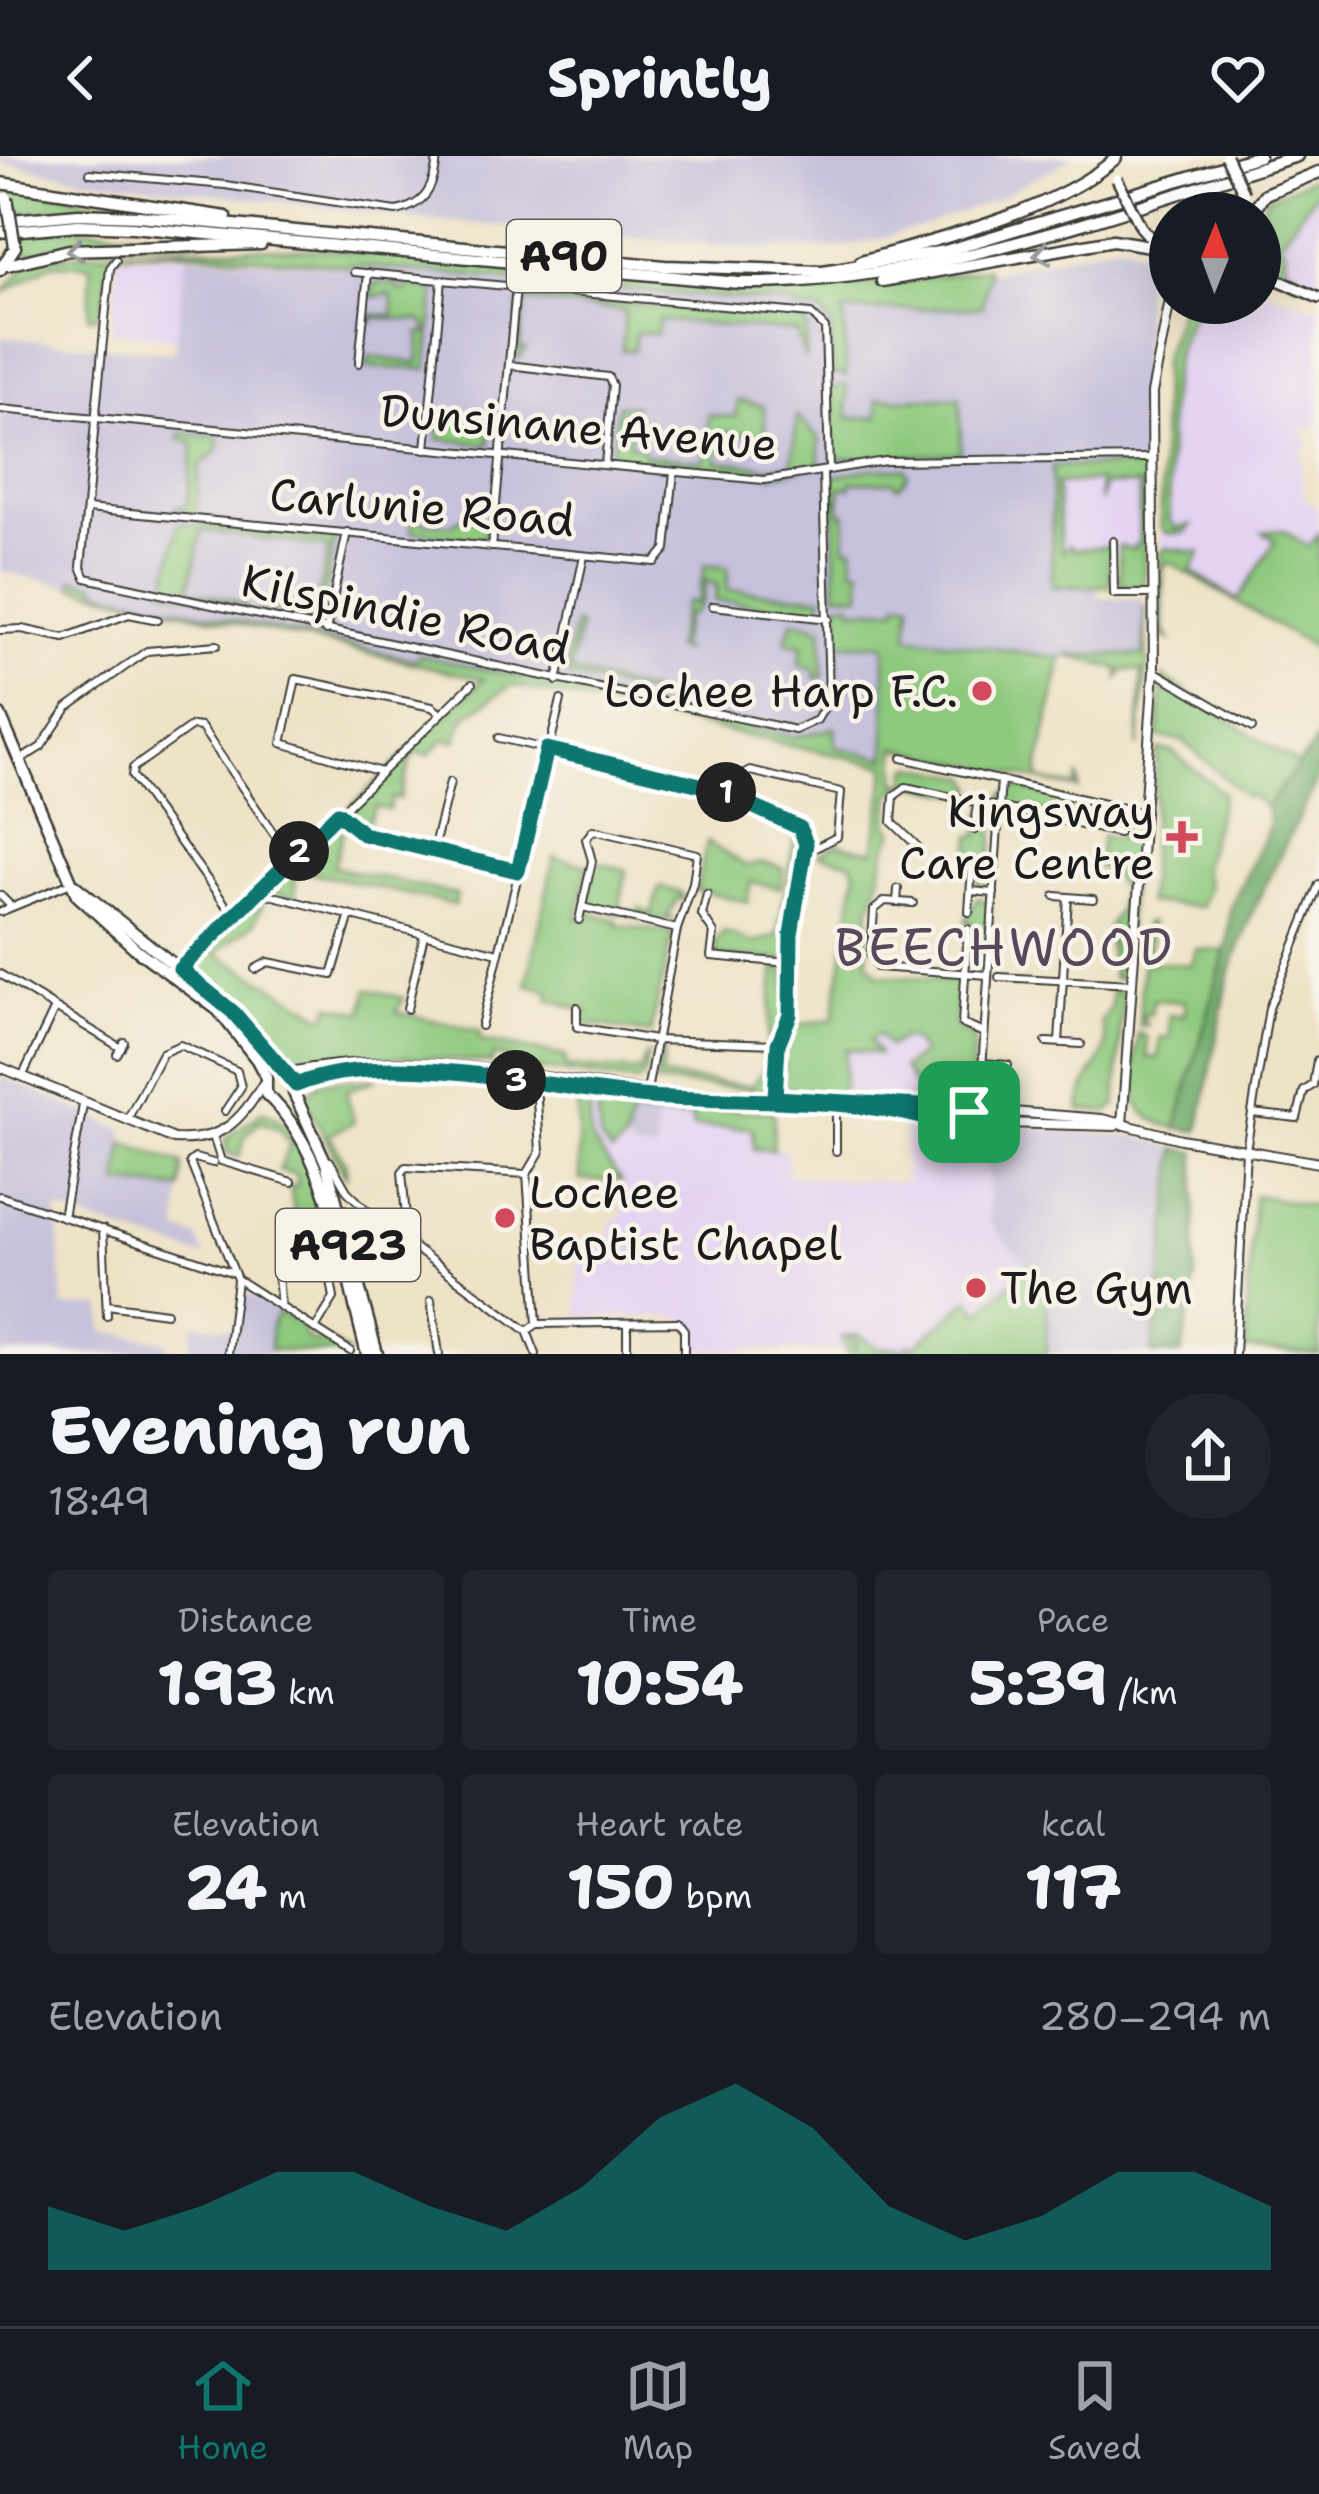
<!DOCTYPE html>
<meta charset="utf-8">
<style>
body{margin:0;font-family:"Shantell Sans",sans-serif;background:#20242c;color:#f1f3f6;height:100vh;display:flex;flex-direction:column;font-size:45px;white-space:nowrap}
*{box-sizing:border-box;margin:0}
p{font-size:39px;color:#9ea1a6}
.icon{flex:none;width:66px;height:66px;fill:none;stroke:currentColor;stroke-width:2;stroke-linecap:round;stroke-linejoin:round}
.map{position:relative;height:1198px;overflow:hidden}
.drawer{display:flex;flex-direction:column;background:#171b24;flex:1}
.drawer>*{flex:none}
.needle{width:78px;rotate:1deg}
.tools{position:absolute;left:1149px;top:36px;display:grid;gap:24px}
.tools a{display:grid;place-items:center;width:132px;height:132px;border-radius:50%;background:#171b24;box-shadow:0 12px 48px #0002;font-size:60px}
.pin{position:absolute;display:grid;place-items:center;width:102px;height:102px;color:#fff;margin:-51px;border-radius:24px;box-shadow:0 6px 18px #0006}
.km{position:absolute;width:60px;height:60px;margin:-30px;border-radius:50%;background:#222;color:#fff;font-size:33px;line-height:60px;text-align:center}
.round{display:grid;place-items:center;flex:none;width:126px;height:126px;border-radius:63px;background:#20242c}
.head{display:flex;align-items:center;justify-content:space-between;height:204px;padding:0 48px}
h1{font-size:66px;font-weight:800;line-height:90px}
.stats{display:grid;grid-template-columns:repeat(3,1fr);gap:18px;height:204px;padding:12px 48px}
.stats div{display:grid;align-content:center;border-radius:12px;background:#20242c;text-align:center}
.stats b{font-size:60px;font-weight:800}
.stats small{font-size:33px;font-weight:400}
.stats p{font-size:33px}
.chart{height:336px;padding:24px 48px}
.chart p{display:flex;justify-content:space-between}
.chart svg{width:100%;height:216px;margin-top:12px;fill:#0f766e;opacity:.7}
header{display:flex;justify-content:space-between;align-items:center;height:156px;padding:0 48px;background:#171b24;font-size:54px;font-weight:800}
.tabs{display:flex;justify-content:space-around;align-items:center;height:168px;border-top:3px solid #363941;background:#171b24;font-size:33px;color:#9ea1a6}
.tabs a{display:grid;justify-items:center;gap:6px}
.tabs .active{color:#0f766e}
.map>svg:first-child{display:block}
</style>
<header><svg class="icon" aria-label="back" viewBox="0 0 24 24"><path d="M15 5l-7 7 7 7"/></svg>Sprintly<svg class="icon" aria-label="heart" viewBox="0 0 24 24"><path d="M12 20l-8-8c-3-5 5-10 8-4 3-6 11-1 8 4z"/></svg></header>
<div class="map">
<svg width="1319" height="1198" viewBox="0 0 1319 1198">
<rect width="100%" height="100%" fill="#f7f3e8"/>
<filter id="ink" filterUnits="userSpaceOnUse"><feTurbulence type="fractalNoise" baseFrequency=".00833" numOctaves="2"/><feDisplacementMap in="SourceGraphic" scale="24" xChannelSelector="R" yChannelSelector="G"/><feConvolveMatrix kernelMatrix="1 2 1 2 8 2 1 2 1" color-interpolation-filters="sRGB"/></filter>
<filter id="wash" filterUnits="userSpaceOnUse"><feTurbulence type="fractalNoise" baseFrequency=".004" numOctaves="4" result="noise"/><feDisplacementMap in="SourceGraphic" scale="48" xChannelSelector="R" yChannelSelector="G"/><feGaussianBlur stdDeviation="2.7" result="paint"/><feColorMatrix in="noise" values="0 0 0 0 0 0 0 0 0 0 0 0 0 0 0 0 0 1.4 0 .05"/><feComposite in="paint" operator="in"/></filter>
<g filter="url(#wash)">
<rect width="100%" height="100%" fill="#eee3c7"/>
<g fill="#e4d3f2">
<path d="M1319,19V126L1297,128L1261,107L1260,57Z"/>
<path d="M186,99L180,183L111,176L118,100Z"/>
<path d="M1260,129L1274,139L1319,151V263L1313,272H1302L1308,287L1301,297L1304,342L1319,353V377L1309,391L1265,378L1275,384L1238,444L1161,404L1162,207L1181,147H1260Z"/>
<path d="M1057,320L1141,325L1143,396L1058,397Z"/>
<path d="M846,874L974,883L970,947L836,938Z"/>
<path d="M577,939L680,953L774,955L773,993L788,994L787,1019L849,1024L905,1026V963L959,981L986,969L989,1066L1031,1108L933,1196L693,1193V1177L682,1161L578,1160L579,1095L610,1082L611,1065L621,1061V1026L580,1024Z"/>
</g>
<g fill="#c6c0da">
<path d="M0,0H1075L997,43L923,71L840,92L768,93L423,63L82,22L0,6Z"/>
<path d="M1120,87L1146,96L1143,166L1150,173L1142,182L1144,311H1052L1053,430L1097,431L1098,442L1143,443L1145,515L886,476L887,610L0,415V181L174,197L186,99L365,113L367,108L524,128L526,123L795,148L986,123L988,117Z"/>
<path d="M0,919L125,975L118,1027L181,1033L178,1075L197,1081L205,1101L57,1054L63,1151L102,1150L104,1176L166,1185V1192L190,1196L193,1168L237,1173L242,1135L279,1156L271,1172L270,1198H0Z"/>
<path d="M630,959L656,960V995L635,994L625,985Z"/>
<path d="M1002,969L1136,980L1176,993L1152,1198H1046L1047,1132L989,1066L988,972Z"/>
</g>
<g fill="#8ec97e" stroke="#55724d" stroke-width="3">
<path d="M1319,19V32L1279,87L1285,92V108L1302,120L1298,128L1261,107L1260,57L1267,42Z"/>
<path d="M9,31L160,53V57L78,53L18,57Z"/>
<path d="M78,72L202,81V85L69,90L23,99L22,77Z"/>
<path d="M181,92C239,93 298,91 356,96C567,113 777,154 987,112L988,117L982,151L844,155L846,220L832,217L831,169L821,155L795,153L794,148L180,95L113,97L101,156L95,161H89L91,109L51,108L0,139L29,106L49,100Z"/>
<path d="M397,127L398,134L407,135L408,128L435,135L427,213L367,211L369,201L418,207L420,177L427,178V172L422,165L374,161L373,166L369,159H394L391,138L371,141L374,128Z"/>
<path d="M526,139L801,163L807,171L805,203L797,176L659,164L657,178L636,176L634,194H622L625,155L525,145L520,191L526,193L518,203L519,146Z"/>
<path d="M1181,147H1201C1158,195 1169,304 1170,365L1176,372L1191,369L1185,377H1166L1161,371L1162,207Z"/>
<path d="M847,229L848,262L878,261V243L960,242L961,297L838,303L833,299L832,232Z"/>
<path d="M738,244L764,250L765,280L720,276L717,305L762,310L759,317L611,301L618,249L634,250L629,289L643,291V299L704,305L709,259L736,261Z"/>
<path d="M797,260L819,282L820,308L770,320L767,311L792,309Z"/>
<path d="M466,266L490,276L489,289L438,283L439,272Z"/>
<path d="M182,277L219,281L217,296L200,309L196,357L172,352L188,349L193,288L178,282Z"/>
<path d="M1052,310L1144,311V429H1120L1119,390L1133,393L1139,384V329H1104L1100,346L1099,325L1057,328L1061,396L1069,389L1074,394L1110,390V430L1052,431Z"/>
<path d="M867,313L905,312L908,319L898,331L893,326H851L850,332H840V343H834L833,321Z"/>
<path d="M834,346H840V357H845L846,391L853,392V412L861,413V439L836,437Z"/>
<path d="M413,358L424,367L451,369L461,362L481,364L488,376L480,384L411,375Z"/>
<path d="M179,367L335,383L320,464L258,453L257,448L264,445V450L314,461L329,391L202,375L189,434L246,447L245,451L165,433Z"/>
<path d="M1283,374L1309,391L1319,377V495L1169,406L1163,411L1164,473L1170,483L1162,479L1161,396L1166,392L1201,397L1191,415L1238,444L1275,385L1263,376Z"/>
<path d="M705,409L728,412L727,434L822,441L821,454L715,445L717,429L706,425L702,446L693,458H687L679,489L684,495L674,493L686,445L697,447Z"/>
<path d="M74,423L97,429V434L416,504L418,499L795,581L835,572L836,591L886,602L885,488H839L837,515L838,447H852L853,453L897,452L898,446H911L908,480L1062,502L1038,615L1040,624L1075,631L1078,620L1079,633L896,592L897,628L907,626L908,613L915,610L970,621L975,633L966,640L907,627L891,638L888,667L894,676C879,699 883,730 870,750L868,806L879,819L957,825L955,871L974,883L970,947L923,944L903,912L922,897L912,884L902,882L889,891L878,878L870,884L879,898L846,893L843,939L782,931L784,889L793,870L833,863L856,717L851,706L818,698L838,688L874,695L887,610L511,529L465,561L456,585L445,583L428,599L413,596L399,643L392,642L389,654L375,650L365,673L346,655L483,523L73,431Z"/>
<path d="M1144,448L1147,511L1138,592L1142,515L1124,514L1119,522V513L1066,499H1144Z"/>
<path d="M793,464L822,471L823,521L816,523L815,513L799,509L803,490L786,486Z"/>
<path d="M575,468L580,470L570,515L705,551L568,521L565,509Z"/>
<path d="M1163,521L1299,609L1266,651L1250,639L1247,642L1183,585L1158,581Z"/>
<path d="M1157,594L1172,595L1223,637L1203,711L1208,730L1202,751L1147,747Z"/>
<path d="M1014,630L1136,662L1124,821L1113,822L1107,773L1119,752L1121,733L1111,718L1096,711L1102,680L1118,683L1120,673L1104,670L1103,660L1096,658L1089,667L1010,650L1003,639Z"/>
<path d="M987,655L995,662L990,726L983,731L975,724L976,704L969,703L971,680H978L979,661Z"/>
<path d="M336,667L343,675L334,711L457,739L455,749L295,713V742L275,737L273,729Z"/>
<path d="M796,676L802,689L786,804L720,801L714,788L724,775L753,787L777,780Z"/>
<path d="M707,686L746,710L762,706L783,712L780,732L751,726L747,746L696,734Z"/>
<path d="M554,701L588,709L577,764L589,757L617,764V769L673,777L650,878L583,867L580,862L588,856L548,843L549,835L527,828Z"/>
<path d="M600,707L627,714L619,753L637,757L639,752L651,759L659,731L682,737L683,744L678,742L668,760L673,763L652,765L588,749L593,711Z"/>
<path d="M977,742L989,747L985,810L976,816L969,808L972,767L965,766Z"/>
<path d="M254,745L262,748L255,767L216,797L325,861L331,849L363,856L368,833L404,842L397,856L480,875L479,884L565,900V911L639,916L648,896L644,922L637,926L511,910L510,902L493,899L492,907L409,901L304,905L273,892L193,812Z"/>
<path d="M1145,767H1151L1149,806L1192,809L1196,793L1225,795L1176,972C1119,958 1135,925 1138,877L1147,881V901L1158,902L1160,882L1170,881L1169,859H1184L1185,846L1153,844L1151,858L1142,860L1147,869H1139Z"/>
<path d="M775,812L785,813C785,841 796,868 767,884Z"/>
<path d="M1112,832L1123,838L1116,950L1108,956L1080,954C1084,905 1117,911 1101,866L1111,852Z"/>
<path d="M660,889H665L661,921L751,930L763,915L766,891L771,893V931L766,934L655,927Z"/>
<path d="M377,923L346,935L354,966L329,979L345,1006L347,1023L304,942L321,925Z"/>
<path d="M577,939L589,944L591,983L621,1025L580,1024Z"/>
<path d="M608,943L680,953L774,955L773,994L754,993L753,972L693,971L692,961L631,959L625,985L612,997L600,983L597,953Z"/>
<path d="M262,956C307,966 321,1047 321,1085L299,1088L290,1030L297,1031V1019L279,1014L290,989L279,973L259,965L245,981L239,1001L227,997L225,983Z"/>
<path d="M124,987L183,1008L181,1033L118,1027Z"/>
<path d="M1254,1039L1319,1051V1198L1245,1193Z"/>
<path d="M1031,1108L1048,1132L1046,1198H848L841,1182L848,1179L855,1192L858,1185L852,1180L857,1178L879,1192H909V1187L914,1191L969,1143L980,1157Z"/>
<path d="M279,1156L302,1169L304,1180L314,1186L326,1184L349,1198L270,1194L271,1170Z"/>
</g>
<g fill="#72ad6d" stroke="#476444" stroke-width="3">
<path d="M1319,582V620L1255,750L1229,818L1199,975L1176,972L1228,786L1230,752L1270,669L1266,651Z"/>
<path d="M1176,993L1196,996L1195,1122L1182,1198H1152Z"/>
</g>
</g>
<g filter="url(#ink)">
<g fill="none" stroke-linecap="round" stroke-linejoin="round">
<defs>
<g id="minor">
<path d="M90,17L225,29L396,55C427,49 435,29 437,0"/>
<path d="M116,104L110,112L81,411L86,422L795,574L817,564L829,543L823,316"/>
<path d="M354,116L811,158L825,172L829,314"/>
<path d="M359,207L368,117"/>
<path d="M509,209L608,221L612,229L605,309"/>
<path d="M0,253L764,324L885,305L1153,302"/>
<path d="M426,293L442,124"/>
<path d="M87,353L655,406L666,393L674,316"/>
<path d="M1113,385L1114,438H1154"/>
<path d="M492,391L516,131"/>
<path d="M713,450L829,463"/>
<path d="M0,474L22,473L64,482L129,458L158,464"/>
<path d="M326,475L347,376"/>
<path d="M1154,515L1252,572"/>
<path d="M557,525L584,400"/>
<path d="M499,582L713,632L800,672L806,688L792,778L790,859L779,888L775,942"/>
<path d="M902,602L1144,657"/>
<path d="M20,604L41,591L67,552L147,495L217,489"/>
<path d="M381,616L282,587L296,523L432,551L441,558"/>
<path d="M732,638L737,622L750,615L841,636L837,681L807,696"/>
<path d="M338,657L363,678L518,715"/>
<path d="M975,674L977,646"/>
<path d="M917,690L892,666L894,640L906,631L1119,677"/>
<path d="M433,694L450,626"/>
<path d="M971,735L994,737"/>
<path d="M258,736L498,797"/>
<path d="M707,738L702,759L714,777L711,800L789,807"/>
<path d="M0,739L11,750"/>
<path d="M1055,740L1093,743"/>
<path d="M897,746L898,733"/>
<path d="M913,747L885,745L874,754L871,799L877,811L988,819"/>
<path d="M582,751L677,773"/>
<path d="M0,756L71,727"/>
<path d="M969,756L972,710"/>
<path d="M233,759L132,620L133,612L192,570L201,571L291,703"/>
<path d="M579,764L592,705L586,683L593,674L697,698L693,728L677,773L647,935"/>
<path d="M968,773L962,868L984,877"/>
<path d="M181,812L472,528"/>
<path d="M255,813L268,806L332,819L349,762"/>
<path d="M0,818L121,892"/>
<path d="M999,821L1133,828"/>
<path d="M577,851V871L655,884L779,888"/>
<path d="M407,853L424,779"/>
<path d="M481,870L561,544"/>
<path d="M1046,886L1081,888"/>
<path d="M1059,886L1068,741"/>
<path d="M117,898L124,886"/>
<path d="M982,907L1008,909"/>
<path d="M23,919L55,852"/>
<path d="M980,945L1001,624"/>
<path d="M836,952V995"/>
<path d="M1252,957L1297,962L1304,935L1313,929L1317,904"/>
<path d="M127,964L162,897L180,889L237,915L241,931L225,955"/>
<path d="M213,980L221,1005L292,1026"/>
<path d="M330,1005L347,1035L377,1064L527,1175L536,1198"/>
<path d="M213,1007L195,1002L190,1006L237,1123"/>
<path d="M527,1018L537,1168"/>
<path d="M527,1018L540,996L536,926"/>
<path d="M0,1040L234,1117"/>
<path d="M341,1052L368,1061"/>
<path d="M63,1061L83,949"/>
<path d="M103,1073L107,1160"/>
<path d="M398,1080L406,1061L402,1016L406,1011L527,1018"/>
<path d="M278,1121L281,1150"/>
<path d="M237,1123L350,1195"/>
<path d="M431,1144L439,1198"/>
<path d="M107,1149L166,1157"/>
<path d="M627,1167V1198"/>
<path d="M315,1173L334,1142L327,1102"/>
<path d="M527,1175L537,1168L678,1166L684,1174V1198"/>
<path d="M228,1198L237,1124"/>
<path d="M1235,1198L1246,994L1269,852L1319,728"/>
</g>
<g id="tertiary">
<path d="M0,911L174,983C221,986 241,965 263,928"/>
<path d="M290,916C406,891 529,921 645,935C736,945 829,945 920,950L950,957"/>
<path d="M296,929C388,890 549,933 649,941C742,949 861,937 948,967"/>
<path d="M969,956L967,973L957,976L949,970L948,960L959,952L1102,963L1181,983L1319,1007"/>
<path d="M971,966L1115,970"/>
<path d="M1122,969L1154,515L1152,237L1170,144"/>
</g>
<g id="secondary">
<path d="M1141,71L1170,105"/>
<path d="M1260,116L1319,142"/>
</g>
<g id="primary">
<path d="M0,114L15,91"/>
<path d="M0,559L77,739L137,794L218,854L257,904L266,921V938C330,995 344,1115 367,1198"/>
<path d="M74,729L233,856L292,919L294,937L326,1007L377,1198"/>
</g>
<g id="trunk">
<path d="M0,27L226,61"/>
<path d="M1251,57L1265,38L1319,16"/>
<path d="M0,65L78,58L139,60L665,110L823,115L945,95L1259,0"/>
<path d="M0,76L78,69L132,71L739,127C932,129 1114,56 1297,0"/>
<path d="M861,105C938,84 1056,55 1116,2"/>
<path d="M8,109L69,94L261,88"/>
<path d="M882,125L1113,84L1156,91"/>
</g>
</defs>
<use href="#minor" stroke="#3c3a36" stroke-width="10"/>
<use href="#tertiary" stroke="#3c3a36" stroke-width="12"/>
<use href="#secondary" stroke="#3c3a36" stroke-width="14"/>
<use href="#primary" stroke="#3c3a36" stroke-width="15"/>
<use href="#trunk" stroke="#3c3a36" stroke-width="15"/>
<use href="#minor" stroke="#fff" stroke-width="6"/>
<use href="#tertiary" stroke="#fff" stroke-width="8"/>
<use href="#secondary" stroke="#fff" stroke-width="9"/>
<use href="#primary" stroke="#fff" stroke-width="10"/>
<use href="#trunk" stroke="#fff" stroke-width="10"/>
<defs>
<g id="secondary-bridge">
<path d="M1226,0L1244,38"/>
<path d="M1117,23L1141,71"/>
</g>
<path id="primary-bridge" d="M7,42L15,91"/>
</defs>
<use href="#secondary-bridge" stroke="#3c3a36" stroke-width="14" stroke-linecap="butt"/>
<use href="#primary-bridge" stroke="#3c3a36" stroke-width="15" stroke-linecap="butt"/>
<use href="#secondary-bridge" stroke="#fff" stroke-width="9"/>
<use href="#primary-bridge" stroke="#fff" stroke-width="10"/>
</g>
<defs><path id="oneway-chevron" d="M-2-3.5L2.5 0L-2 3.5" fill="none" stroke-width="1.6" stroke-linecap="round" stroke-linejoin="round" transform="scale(3)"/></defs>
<g stroke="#999">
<use href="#oneway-chevron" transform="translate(75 94) rotate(174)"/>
<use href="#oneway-chevron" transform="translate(1042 98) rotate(169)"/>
</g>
</g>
<g fill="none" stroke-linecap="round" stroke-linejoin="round" filter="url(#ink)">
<defs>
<path id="route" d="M547,593L713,632L800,672L806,688L791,778L790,859L778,888L775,942L920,950L950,957L959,952L971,961L968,973L957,976C901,938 726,947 651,941C549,934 391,890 296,929L233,856L180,813L338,657L363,678L518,715Z"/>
</defs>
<use href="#route" stroke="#fff" stroke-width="24"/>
<use href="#route" stroke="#0f766e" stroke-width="15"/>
</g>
<g fill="#d1495b" stroke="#f7f3e8" stroke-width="4.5">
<circle cx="982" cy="535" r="12"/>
<path d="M1176 663h12v12h12v12h-12v12h-12v-12h-12v-12h12z"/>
<circle cx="505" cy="1062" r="12"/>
<circle cx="976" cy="1132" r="12"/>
</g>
<g text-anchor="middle" stroke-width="9" stroke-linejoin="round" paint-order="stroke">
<g fill="#f7f3e8" stroke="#5e5c59" stroke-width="3">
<rect x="507" y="64" width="114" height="72" rx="9"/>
<rect x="276" y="1053" width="144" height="72" rx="9"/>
</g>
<g font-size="42" font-weight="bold" fill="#1c1c1c">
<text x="564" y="115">A90</text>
<text x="348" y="1104">A923</text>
</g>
<g font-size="45" fill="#1c1c1c" stroke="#f7f3e8">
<text transform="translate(579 271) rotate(5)" y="16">Dunsinane Avenue</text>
<text transform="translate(422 351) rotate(5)" y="16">Carlunie Road</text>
<text transform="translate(406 458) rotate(12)" y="16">Kilspindie Road</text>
</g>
<g font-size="45" fill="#1c1c1c" stroke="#f7f3e8" text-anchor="end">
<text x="958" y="551">Lochee Harp F.C.</text>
<text x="1155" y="671">Kingsway<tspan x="1155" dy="52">Care Centre</tspan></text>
<text x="529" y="1052" text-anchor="start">Lochee<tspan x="529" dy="52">Baptist Chapel</tspan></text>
<text x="1000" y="1148" text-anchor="start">The Gym</text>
</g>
<g font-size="51" letter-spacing="3" fill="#57485a" stroke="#f7f3e8">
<text x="1005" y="809">BEECHWOOD</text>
</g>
</g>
</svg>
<div class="tools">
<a><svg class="needle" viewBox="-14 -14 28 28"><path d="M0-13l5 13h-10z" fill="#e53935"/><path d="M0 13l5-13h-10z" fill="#9ea1a6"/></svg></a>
</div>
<div class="pin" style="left:969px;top:956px;background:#1e9e55"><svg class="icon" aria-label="arrive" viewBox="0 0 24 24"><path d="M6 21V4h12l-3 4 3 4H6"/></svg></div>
<b class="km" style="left:726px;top:636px">1</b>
<b class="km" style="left:299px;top:695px">2</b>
<b class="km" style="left:516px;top:924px">3</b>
</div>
<section class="drawer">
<div class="head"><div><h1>Evening run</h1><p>18:49</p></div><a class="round"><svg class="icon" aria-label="share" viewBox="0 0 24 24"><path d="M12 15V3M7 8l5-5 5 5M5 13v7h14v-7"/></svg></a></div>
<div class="stats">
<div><p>Distance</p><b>1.93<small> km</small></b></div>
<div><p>Time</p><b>10:54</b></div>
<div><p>Pace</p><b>5:39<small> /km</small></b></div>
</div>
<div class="stats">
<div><p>Elevation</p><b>24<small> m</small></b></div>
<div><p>Heart rate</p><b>150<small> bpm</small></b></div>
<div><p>kcal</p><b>117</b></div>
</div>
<div class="chart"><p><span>Elevation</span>280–294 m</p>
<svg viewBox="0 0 160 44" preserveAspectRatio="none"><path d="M0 44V31L10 36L20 31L30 24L40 24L50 31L60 36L70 27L80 13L90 6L100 15L110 31L120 38L130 33L140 24L150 24L160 31V44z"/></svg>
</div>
</section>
<nav class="tabs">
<a class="active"><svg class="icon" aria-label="home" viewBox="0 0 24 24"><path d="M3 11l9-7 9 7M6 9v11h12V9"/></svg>Home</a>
<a><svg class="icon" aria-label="map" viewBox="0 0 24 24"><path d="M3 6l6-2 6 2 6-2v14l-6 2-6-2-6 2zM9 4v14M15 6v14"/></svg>Map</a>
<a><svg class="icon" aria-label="saved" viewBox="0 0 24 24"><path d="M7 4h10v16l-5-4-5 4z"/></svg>Saved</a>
</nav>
